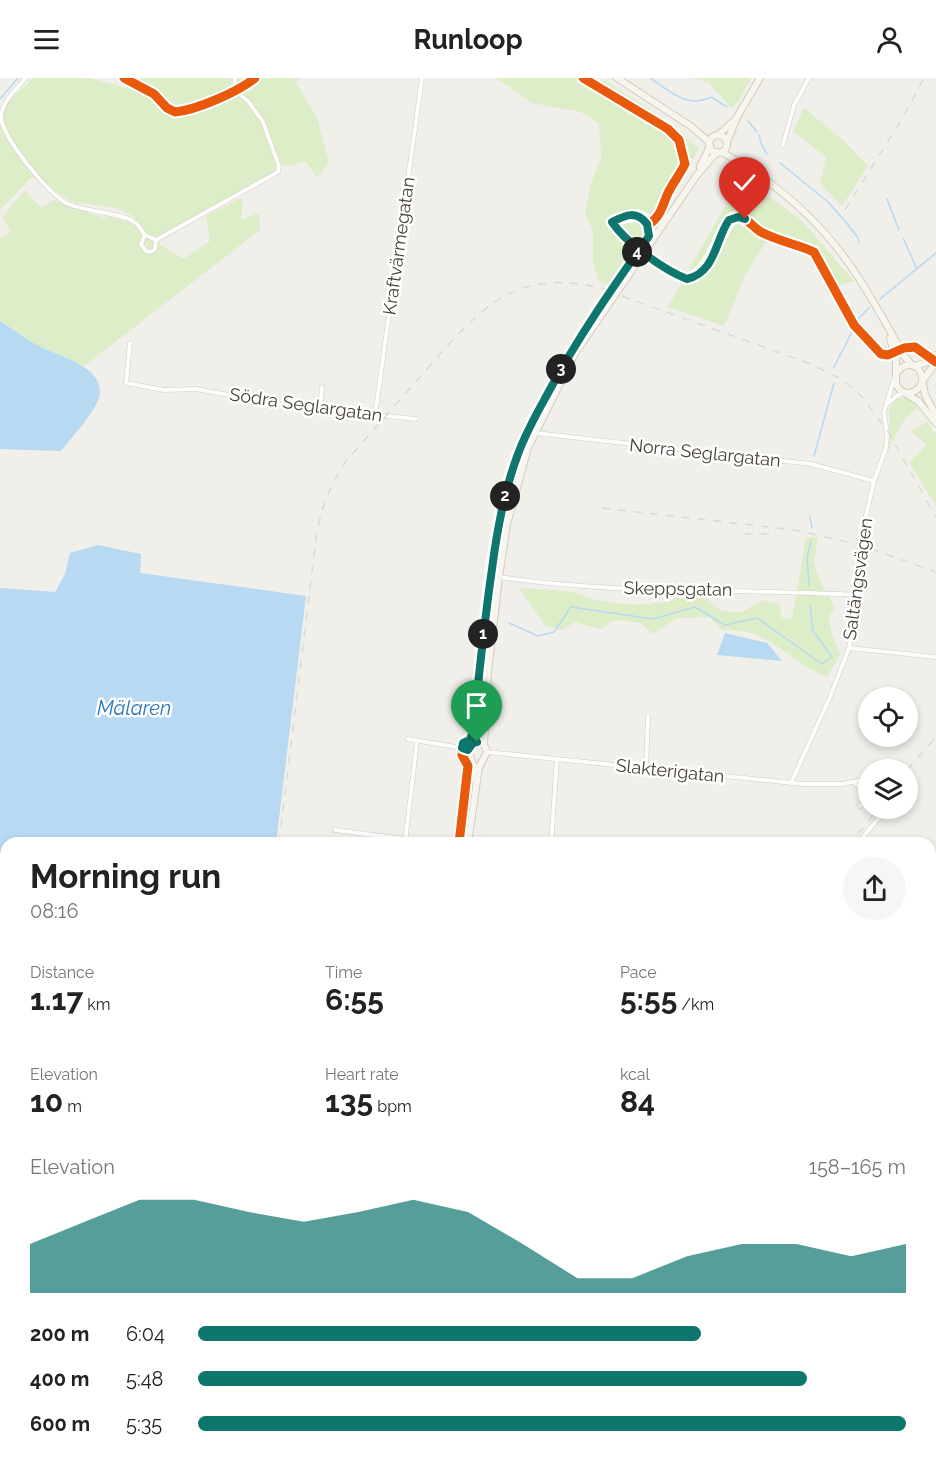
<!DOCTYPE html>
<meta charset="utf-8">
<style>
body{margin:0;font-family:Raleway,sans-serif;background:#f6f6f6;color:#222;height:100vh;display:flex;flex-direction:column;font-size:22px;white-space:nowrap}
*{box-sizing:border-box;margin:0}
p{font-size:20px;color:#767676}
.icon{flex:none;width:33px;height:33px;fill:none;stroke:currentColor;stroke-width:2;stroke-linecap:round;stroke-linejoin:round}
.map{position:relative;flex:1;overflow:hidden}
.panel{position:absolute;left:0px;top:759px;width:936px;height:621px;display:flex;flex-direction:column;background:#fff;border-radius:18px 18px 0 0;box-shadow:0 3px 9px #0003}
.panel>*{flex:none}
.tools{position:absolute;left:858px;top:609px;display:grid;gap:12px}
.tools a{display:grid;place-items:center;width:60px;height:60px;border-radius:50%;background:#fff;box-shadow:0 3px 9px #0003;font-size:30px}
.pin{position:absolute;display:grid;place-items:center;width:51px;height:51px;color:#fff;margin:-62px -26px;border-radius:50% 50% 50% 0;rotate:-45deg;box-shadow:0 0 6px #0007}
.pin .icon{rotate:45deg}
.km{position:absolute;width:30px;height:30px;margin:-15px;border-radius:50%;background:#222;color:#fff;font-size:16px;line-height:30px;text-align:center}
.round{display:grid;place-items:center;flex:none;width:63px;height:63px;border-radius:32px;background:#f6f6f6}
.headline{display:flex;align-items:center;justify-content:space-between;height:102px;padding:0 30px}
h1{font-size:33px;font-weight:700;line-height:45px}
.metrics{display:grid;grid-template-columns:repeat(3,1fr);gap:9px;height:102px;padding:6px 30px}
.metrics div{display:grid;align-content:center}
.metrics b{font-size:30px;font-weight:700}
.metrics small{font-size:16px;font-weight:400}
.metrics p{font-size:16px}
.chart{height:168px;padding:12px 30px}
.chart p{display:flex;justify-content:space-between}
.chart svg{width:100%;height:108px;margin-top:6px;fill:#0f766e;opacity:.7}
ul{padding:0 30px;list-style:none;font-size:20px}
li{display:grid;grid-template-columns:96px 72px 1fr;align-items:center;height:45px}
li i{height:15px;border-radius:8px;background:#0f766e}
header{display:flex;justify-content:space-between;align-items:center;height:78px;padding:0 30px;background:#fff;font-size:27px;font-weight:700}
.map>svg:first-child{display:block}
</style>
<header><svg class="icon" aria-label="menu" viewBox="0 0 24 24"><path d="M4 6h16M4 12h16M4 18h16"/></svg>Runloop<svg class="icon" aria-label="person" viewBox="0 0 24 24"><circle cx="12" cy="8" r="4"/><path d="M4 21q1-7 8-7t8 7"/></svg></header>
<div class="map">
<svg width="936" height="1380" viewBox="0 0 936 1380">
<rect width="100%" height="100%" fill="#f0efea"/>
<g fill="#ddedc8">
<path d="M33,0H90L144,15L135,0H299L296,5L317,39L329,85L317,99L305,83L291,88H276L275,94L162,157L159,164L161,167L184,181L210,163L206,138L241,120L243,124L241,142L259,135L260,152L84,288L35,266L0,243V161L11,154L2,139L25,112L41,130L54,122L107,141L104,136L129,144L136,140L117,130L73,124L32,99L0,132V32Z"/>
<path d="M496,0H575L606,3L648,30L699,70L694,80L681,85L657,126L647,155L609,209L598,202L593,183V152L585,136L591,105L601,80L599,46L581,34L532,25Z"/>
<path d="M690,0H751L738,24L731,30L708,4Z"/>
<path d="M804,30L844,63L868,88L842,128L820,105L826,79L793,53Z"/>
<path d="M742,98L802,143L854,203L838,207L833,198L801,162L765,165L745,198L724,248L668,229Z"/>
<path d="M907,319L916,324L919,328C902,341 896,355 888,374L890,357L889,330L897,321Z"/>
<path d="M927,344L936,357V428L909,384L927,367L911,353Z"/>
<path d="M818,459L814,485L820,503L835,530L828,539L833,559L840,577L827,599C819,595 809,592 802,586C774,567 759,550 722,552L709,539L677,540L653,556L641,545L614,542L601,551L575,544L563,552L546,549L519,510L569,513L596,522L631,527L666,524L684,517L705,519L721,533L742,534L762,522L779,526L782,540L792,541L806,460Z"/>
</g>
<g fill="#b7d9f2">
<path d="M0,243C11,250 23,259 35,266C54,277 103,287 100,316C98,331 71,360 61,373L0,371Z"/>
<path d="M98,467L141,476L140,495L306,518L276,765H6V1374H250V1380H0V510L55,514L65,496L70,475Z"/>
<path d="M725,555L767,565L782,583L717,577Z"/>
</g>
<g fill="none" stroke-linecap="round" stroke-linejoin="round">
<g stroke="#b7d9f2" stroke-width="1.5">
<path d="M650,0C670,13 687,31 711,19L727,29"/>
<path d="M0,21L18,0"/>
<path d="M748,43L757,54"/>
<path d="M759,57L762,68L767,76"/>
<path d="M780,85L827,123L846,144L858,160L859,165"/>
<path d="M887,121L899,152"/>
<path d="M903,160L917,191"/>
<path d="M880,221L936,175"/>
<path d="M856,243L869,230"/>
<path d="M834,289L853,252"/>
<path d="M814,378L834,305"/>
<path d="M810,439L812,450"/>
<path d="M809,508L807,480L811,463"/>
<path d="M509,545L538,558L554,554L571,529L653,541L695,529L725,547L757,540L822,586L832,579L813,553L810,527"/>
</g>
<defs>
<g id="street">
<path d="M26,0C16,11 3,23 1,38C0,57 49,117 66,125C86,134 109,133 129,141L137,146L145,157L156,162"/>
<path d="M783,67L794,27L809,0"/>
<path d="M145,157L141,166L146,173L151,174L155,171L156,162"/>
<path d="M156,162L278,94L279,88L263,44L248,23L234,12L235,0"/>
<path d="M130,265L126,305L164,312L196,311L289,328L416,341"/>
<path d="M888,325L898,317L904,315"/>
<path d="M320,331L322,309"/>
<path d="M375,337L422,0"/>
<path d="M535,355L811,386L874,403"/>
<path d="M499,499C617,517 738,510 857,517"/>
<path d="M849,570L936,579"/>
<path d="M408,661L468,671"/>
<path d="M487,674L803,706H842L868,701"/>
<path d="M646,691L648,638"/>
<path d="M853,704L868,715"/>
<path d="M791,705L830,619L849,570L855,543L861,459L874,403L886,370L887,357L884,334L894,301"/>
<path d="M860,728L868,721"/>
<path d="M335,752L405,761"/>
<path d="M405,765L417,663"/>
<path d="M551,765L557,682"/>
<path d="M858,765L887,730"/>
<path d="M936,907L933,914L936,915"/>
<path d="M930,953L936,955"/>
<path d="M930,994L936,997"/>
<path d="M930,1045L936,1050"/>
<path d="M930,1083L936,1077"/>
<path d="M930,1123L936,1132"/>
<path d="M930,1150L936,1146"/>
<path d="M930,1192L936,1202"/>
<path d="M930,1263L936,1265"/>
<path d="M930,1315L936,1317"/>
<path d="M535,1380L537,1374"/>
<path d="M586,1380L588,1374"/>
<path d="M634,1380L635,1374"/>
<path d="M692,1380L694,1374"/>
<path d="M812,1380L813,1374"/>
<path d="M858,1380L859,1374"/>
<path d="M906,1380V1374"/>
</g>
<g id="secondary">
<path d="M617,0L692,49L709,64"/>
<path d="M718,57L735,42"/>
<circle cx="718" cy="66" r="9"/>
<path d="M727,64L737,39L760,0"/>
<path d="M722,74C770,101 815,138 847,183C869,213 886,246 904,278L912,287"/>
<path d="M700,89L710,68"/>
<path d="M890,260L896,282V307L900,312L918,323L936,345"/>
<path d="M914,288L928,284L936,277"/>
<path d="M897,294C917,271 936,311 908,315"/>
<path d="M924,301L936,284"/>
<path d="M923,305L925,317L936,337"/>
<path d="M474,701V689L468,672L475,664L478,656L482,624"/>
<path d="M468,765L479,689L487,674L484,667L488,594L499,499L507,446L528,370L574,277L697,97L717,74"/>
<path d="M930,844L936,832"/>
<path d="M703,1374L718,1380"/>
<path d="M391,1380L393,1374"/>
<path d="M396,1380L397,1374"/>
<path d="M767,1380L769,1374"/>
<path d="M772,1380L773,1374"/>
<path d="M777,1380L778,1374"/>
</g>
</defs>
<use href="#street" stroke="#ceccc7" stroke-width="5"/>
<use href="#secondary" stroke="#d0ccc0" stroke-width="8"/>
<use href="#street" stroke="#fdfdfc" stroke-width="4"/>
<use href="#secondary" stroke="#f7f5ee" stroke-width="6"/>
<g stroke="#d9d9d8" stroke-width="1.5" stroke-dasharray="8 8" stroke-linecap="butt">
<path d="M845,132L902,41L924,0"/>
<path d="M622,218L811,286L843,302L861,318L887,352L936,439"/>
<path d="M602,430L795,452L860,467L936,494"/>
<path d="M745,456H769"/>
<path d="M907,692L936,659"/>
<path d="M279,765L317,453C323,426 331,404 347,382C373,352 400,322 426,292C483,228 515,187 608,212"/>
<path d="M845,765L864,750L878,730"/>
<path d="M930,786L936,779"/>
<path d="M930,800H931"/>
<path d="M466,1380L469,1374"/>
</g>
<defs>
<g id="cycleway">
<path d="M124,0L154,16L167,30L175,34C196,32 238,14 255,0"/>
<path d="M583,0L668,51L679,62L685,86C680,96 673,105 668,115C662,128 661,139 648,147"/>
<path d="M459,765L468,688L462,677L463,665L469,662L473,653C479,600 484,548 491,495C497,455 503,414 518,376C526,356 536,337 546,319C576,262 612,210 649,158C650,131 628,136 612,144C626,165 663,192 687,201C718,193 719,139 738,139C746,139 754,150 761,154C777,163 797,166 814,174L854,247L881,276L888,277L904,270L915,269L936,284"/>
</g>
</defs>
<use href="#cycleway" stroke="#fff" stroke-width="13"/>
<use href="#cycleway" stroke="#e8590c" stroke-width="9"/>
</g>
<g fill="none" stroke-linecap="round" stroke-linejoin="round">
<defs>
<path id="route" d="M477,664L473,665L468,672L462,670L463,665L470,662L473,653C479,599 484,545 492,491C497,452 504,413 518,376C526,354 537,335 548,315C578,259 613,209 649,158L647,146C636,132 626,137 612,144C626,165 664,192 687,201C716,194 715,162 729,142L738,139L745,141"/>
</defs>
<use href="#route" stroke="#fff" stroke-width="12"/>
<use href="#route" stroke="#0f766e" stroke-width="8"/>
</g>
<g text-anchor="middle" stroke-width="5" stroke-linejoin="round" paint-order="stroke">
<g font-size="18" fill="#474035" stroke="#fff">
<text transform="translate(399 168) rotate(-82)" y="6">Kraftvärmegatan</text>
<text transform="translate(306 327) rotate(8)" y="6">Södra Seglargatan</text>
<text transform="translate(705 375) rotate(6)" y="6">Norra Seglargatan</text>
<text transform="translate(858 501) rotate(-82)" y="6">Saltängsvägen</text>
<text transform="translate(678 511) rotate(1)" y="6">Skeppsgatan</text>
<text transform="translate(670 693) rotate(6)" y="6">Slakterigatan</text>
</g>
<g font-size="20" font-style="italic" fill="#2778ba" stroke="#fff">
<text x="134" y="637">Mälaren</text>
</g>
</g>
</svg>
<div class="tools">
<a><svg class="icon" aria-label="locate" viewBox="0 0 24 24"><circle cx="12" cy="12" r="6"/><path d="M12 2v4M12 18v4M2 12h4M18 12h4"/></svg></a>
<a><svg class="icon" aria-label="layers" viewBox="0 0 24 24"><path d="M12 4l9 5-9 5-9-5zM3 14l9 5 9-5"/></svg></a>
</div>
<div class="pin" style="left:477px;top:664px;background:#1e9e55"><svg class="icon" aria-label="arrive" viewBox="0 0 24 24"><path d="M6 21V4h12l-3 4 3 4H6"/></svg></div>
<div class="pin" style="left:745px;top:141px;background:#d93025"><svg class="icon" aria-label="check" viewBox="0 0 24 24"><path d="M5 12l5 5 9-10"/></svg></div>
<b class="km" style="left:483px;top:556px">1</b>
<b class="km" style="left:505px;top:418px">2</b>
<b class="km" style="left:561px;top:291px">3</b>
<b class="km" style="left:637px;top:174px">4</b>
<section class="panel">
<div class="headline"><div><h1>Morning run</h1><p>08:16</p></div><a class="round"><svg class="icon" aria-label="share" viewBox="0 0 24 24"><path d="M12 15V3M7 8l5-5 5 5M5 13v7h14v-7"/></svg></a></div>
<div class="metrics">
<div><p>Distance</p><b>1.17<small> km</small></b></div>
<div><p>Time</p><b>6:55</b></div>
<div><p>Pace</p><b>5:55<small> /km</small></b></div>
</div>
<div class="metrics">
<div><p>Elevation</p><b>10<small> m</small></b></div>
<div><p>Heart rate</p><b>135<small> bpm</small></b></div>
<div><p>kcal</p><b>84</b></div>
</div>
<div class="chart"><p><span>Elevation</span>158–165 m</p>
<svg viewBox="0 0 160 44" preserveAspectRatio="none"><path d="M0 44V24L10 15L20 6L30 6L40 11L50 15L60 11L70 6L80 11L90 24L100 38L110 38L120 29L130 24L140 24L150 29L160 24V44z"/></svg>
</div>
<ul>
<li><b>200 m</b>6:04<i style="width:71%"></i></li>
<li><b>400 m</b>5:48<i style="width:86%"></i></li>
<li><b>600 m</b>5:35<i style="width:100%"></i></li>
</ul>
</section>
</div>
